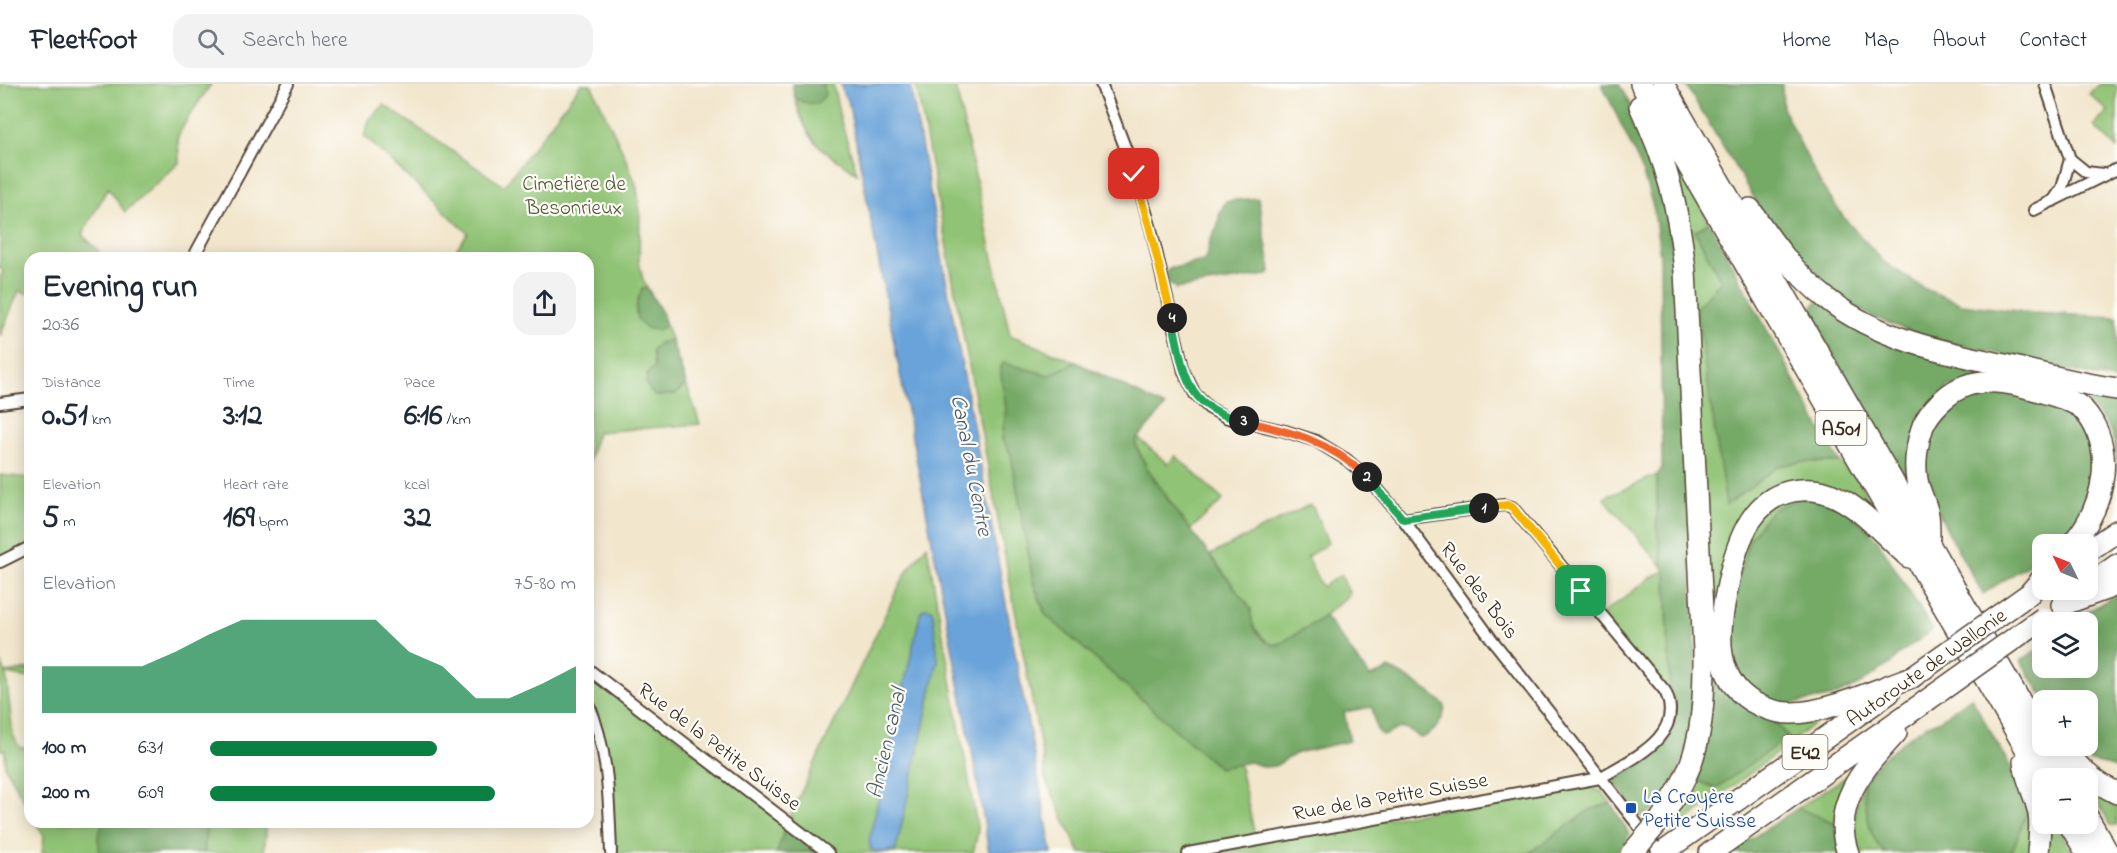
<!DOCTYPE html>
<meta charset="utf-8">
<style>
body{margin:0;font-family:"Indie Flower",sans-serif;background:#f2f2f3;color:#1f2937;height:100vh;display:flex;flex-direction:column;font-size:22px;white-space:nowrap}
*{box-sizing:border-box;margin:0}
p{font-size:20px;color:#747a83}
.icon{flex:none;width:33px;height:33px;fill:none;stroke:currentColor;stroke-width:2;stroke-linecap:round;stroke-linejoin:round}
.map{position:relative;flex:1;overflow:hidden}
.panel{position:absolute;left:24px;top:168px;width:570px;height:576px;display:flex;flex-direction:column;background:#fff;border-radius:18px;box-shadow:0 3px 15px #0003}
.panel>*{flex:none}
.needle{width:39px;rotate:313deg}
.tools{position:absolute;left:2032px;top:450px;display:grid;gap:12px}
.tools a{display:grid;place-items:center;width:66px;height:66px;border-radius:12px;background:#fff;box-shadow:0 3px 15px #0003;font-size:30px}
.pin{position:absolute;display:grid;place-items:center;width:51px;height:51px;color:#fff;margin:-26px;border-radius:12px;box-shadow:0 3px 9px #0006}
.km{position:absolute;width:30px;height:30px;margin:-15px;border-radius:50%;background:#222;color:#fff;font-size:16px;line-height:30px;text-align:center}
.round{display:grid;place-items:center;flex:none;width:63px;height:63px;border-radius:18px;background:#f2f2f3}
.summary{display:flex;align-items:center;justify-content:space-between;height:102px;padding:0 18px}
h1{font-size:33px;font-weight:700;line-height:45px}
.metrics{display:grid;grid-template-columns:repeat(3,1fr);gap:9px;height:102px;padding:6px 18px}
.metrics div{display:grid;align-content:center}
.metrics b{font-size:30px;font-weight:700}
.metrics small{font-size:16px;font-weight:400}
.metrics p{font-size:16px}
.chart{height:168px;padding:12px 18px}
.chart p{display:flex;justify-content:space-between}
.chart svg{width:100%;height:108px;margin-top:6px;fill:#0b8043;opacity:.7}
ul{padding:0 18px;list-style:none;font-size:20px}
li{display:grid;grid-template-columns:96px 72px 1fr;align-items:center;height:45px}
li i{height:15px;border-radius:8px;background:#0b8043}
header{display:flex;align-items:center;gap:36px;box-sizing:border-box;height:84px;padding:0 30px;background:#fff;border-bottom:2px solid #e0e1e3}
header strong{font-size:28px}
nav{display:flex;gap:33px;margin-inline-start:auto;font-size:21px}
.search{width:420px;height:54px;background:#f2f2f3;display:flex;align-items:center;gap:15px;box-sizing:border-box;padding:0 21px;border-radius:18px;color:#747a83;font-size:22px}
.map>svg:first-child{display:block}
</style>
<header>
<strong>Fleetfoot</strong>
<div class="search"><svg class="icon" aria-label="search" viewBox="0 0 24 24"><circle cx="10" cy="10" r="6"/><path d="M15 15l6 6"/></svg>Search here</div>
<nav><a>Home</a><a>Map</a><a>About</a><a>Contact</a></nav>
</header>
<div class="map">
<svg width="2117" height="769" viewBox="0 0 2117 769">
<rect width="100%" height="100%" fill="#fdfcf7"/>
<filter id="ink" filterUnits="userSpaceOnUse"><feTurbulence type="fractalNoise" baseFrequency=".0167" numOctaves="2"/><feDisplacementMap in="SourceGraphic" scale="12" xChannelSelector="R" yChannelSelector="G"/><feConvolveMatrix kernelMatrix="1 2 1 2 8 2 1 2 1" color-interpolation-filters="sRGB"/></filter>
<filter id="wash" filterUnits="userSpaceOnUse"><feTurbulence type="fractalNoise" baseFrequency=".008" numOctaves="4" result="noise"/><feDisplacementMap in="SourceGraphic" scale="24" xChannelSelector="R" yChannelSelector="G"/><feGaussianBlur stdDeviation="1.35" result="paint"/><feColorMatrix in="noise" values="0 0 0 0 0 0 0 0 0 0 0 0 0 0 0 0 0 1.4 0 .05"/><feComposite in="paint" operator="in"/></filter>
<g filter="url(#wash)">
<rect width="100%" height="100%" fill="#f2e6cc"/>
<g fill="#90c374" stroke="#667649" stroke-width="1.5">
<path d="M0,0H211L188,34L178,52L179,79L125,128L108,104L82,151L99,167L92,174H30V210L19,207L0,252V194L3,187L0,184Z"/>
<path d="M581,0H591L624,70L637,103L640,128L639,178L643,196L662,229L700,340L597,348L588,382V174H450L468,149L364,52L370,35L384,21L504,102Z"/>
<path d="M823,0H833L840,34L857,89C820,65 807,59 795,14L803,18L825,11Z"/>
<path d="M916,0H955L1010,251L1076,278L1049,291L1004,279L1000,283L1006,325L1002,355L1011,369L1033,498L1045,530L1219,684L1239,680L1256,756L1586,701L1601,707L1611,719L1590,726L1529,769H1080L1045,694L1044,680Z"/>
<path d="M2100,0H2114L2117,3V65L2094,42L2108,27L2089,10Z"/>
<path d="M1658,43L1709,138L1695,147L1721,197L1726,420L1779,382L1801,378H1840L1858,396L1884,441L1715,527L1707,526Z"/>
<path d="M1138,354L1168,380L1176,372L1223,416L1190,446L1147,384L1135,358Z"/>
<path d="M0,391L30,394V458L0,479Z"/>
<path d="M1657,391V445L1663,483L1604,414Z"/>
<path d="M1309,421L1313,423L1328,459L1307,473L1322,503L1341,491L1350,510C1334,524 1291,562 1270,561L1254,543L1250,536L1251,525L1210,471Z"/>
<path d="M927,461L978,748L973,769H828L788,738L777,769H611L607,689L588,618V594L594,590L787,738L895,510L908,486Z"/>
<path d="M1665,487L1666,488L1670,622L1601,531L1652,493Z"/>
<path d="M0,577L6,589L30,585V594L6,590L13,651L20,664L30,663V727L5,683V666H0Z"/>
<path d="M1770,631H1825L1776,670L1672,747L1664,738L1690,692L1787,653Z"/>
<path d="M1850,690L1835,739L1798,724Z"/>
<path d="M1863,698C1866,720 1867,754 1885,769H1855L1849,753Z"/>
<path d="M2088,701L2117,716V741H2111Z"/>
<path d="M2028,726L2032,749L2030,769H2009L2013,764Z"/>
<path d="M36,738H103L98,753L100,769H42L44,753Z"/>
<path d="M206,738H267L264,769H205Z"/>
<path d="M2043,740H2056L2071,766L2070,769H2041Z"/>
</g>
<g fill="#74a966" stroke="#586a42" stroke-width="1.5">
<path d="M792,0H823L825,11L817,20L803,18L795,14Z"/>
<path d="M1602,0H1619L1637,34L1660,96L1675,176L1696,575L1691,648L1680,683L1669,706L1653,726L1641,733L1613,697C1647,674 1690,651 1670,603L1666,488L1663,483L1657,445V391L1662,384L1660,172L1654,126L1641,83Z"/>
<path d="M1685,0H1782L1783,25L1821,101L1845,135L1885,179L1925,205L1962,220L2032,229L2117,233V297L1921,252L1871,232L1846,217L1807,185L1768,137Z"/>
<path d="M1258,114L1271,187L1267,191L1175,205L1174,202L1170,201L1166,189L1169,185L1203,177L1207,173L1210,156L1217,144L1220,128L1226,117Z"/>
<path d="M1709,138L1823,350L1840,378H1801L1779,382L1726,421L1696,224L1721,197L1695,147Z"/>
<path d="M647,204L662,229L666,241C656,251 637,243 636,229C635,222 639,212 642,205Z"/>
<path d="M1820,214L1852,237L2117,311V390C2117,353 2111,340 2083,316L1948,303L1909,404L1808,227Z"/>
<path d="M671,256L686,300L676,310C659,309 658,321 646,300L647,290L654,283L652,267L659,259Z"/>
<path d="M1076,278L1165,323L1135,358C1142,379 1155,396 1167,414C1194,452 1223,488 1251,525C1250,542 1260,560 1278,561L1325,532L1370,593L1390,585C1402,590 1438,612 1445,622C1444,636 1434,651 1420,654C1403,641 1404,641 1386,651L1380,650L1376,644L1372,623L1344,628L1350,657L1297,669L1275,682L1265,683L1249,678L1219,684L1046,531L1033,498L1011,370L1002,355L1006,325L1000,283L1004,279L1049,291Z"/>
<path d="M1987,305L2013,308L2079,329L2105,390L2071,449L2055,460H2043V470C2024,485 2003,496 1983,510C1965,478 1926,416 1924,381C1923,372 1928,360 1931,350C1938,321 1960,310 1987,305Z"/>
<path d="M1810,414L1843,423L1877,455L1933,546L1899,570L1893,578L1860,600L1835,612L1781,622L1741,599L1727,564L1726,541L1749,455L1772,426L1793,416Z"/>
<path d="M2117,510V684L2084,676L2072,662H2088V616H2045L2021,577L2043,561V584H2088V538H2070Z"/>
<path d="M1717,574L1788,653L1715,705L1690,692L1708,592Z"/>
<path d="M1971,613L2022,703L2028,726L2013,764L2009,769H1885C1867,754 1866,720 1863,698L1879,677L1906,655L1926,641L1938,637Z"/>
<path d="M1611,719L1629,750L1623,763L1614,769H1529L1590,726Z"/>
<path d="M1798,724L1835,739L1842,769H1729Z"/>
<path d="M103,738L158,740L206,738L205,769H100L98,753Z"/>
<path d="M787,738L828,769H777Z"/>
</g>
<g fill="#69a3d9" stroke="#52667c" stroke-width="1.5">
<path d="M841,0H910L1052,769H989L976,689L848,16L843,10Z"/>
<path d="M926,524L931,525L933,529L938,576L896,766C888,769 879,768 871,766L869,757L921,527Z"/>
</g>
</g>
<g filter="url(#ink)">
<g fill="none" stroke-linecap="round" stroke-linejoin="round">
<defs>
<g id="street">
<path d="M1101,0L1134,87L1151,145L1184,288L1195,310L1209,324L1228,334L1285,347L1316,357L1347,376L1369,395L1403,435L1490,553L1660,769"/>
<path d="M2045,0L2070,75L2062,104L2053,117"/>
<path d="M2070,75L2086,88L2103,90"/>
<path d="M2034,126L2117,85"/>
<path d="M193,174L288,0"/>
<path d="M0,319L30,315"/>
<path d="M0,478L30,463"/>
<path d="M588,585L828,769"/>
<path d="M588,618C609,667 609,717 611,769"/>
<path d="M1188,769L1600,694C1631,675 1687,652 1665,607L1512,423L1504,421L1403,435"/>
</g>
<g id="highway">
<path d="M1641,0L2043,694"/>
<path d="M1663,0L2043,657"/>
<path d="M1640,22C1667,77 1679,127 1685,187L1704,567C1704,602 1704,640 1693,673C1686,696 1673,715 1661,735"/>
<path d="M1750,125C1772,158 1795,190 1827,215C1878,255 1943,268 2005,281C2042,290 2080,300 2117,305"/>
<path d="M1929,453C1929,446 1929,438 1928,431C1926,419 1919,408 1917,396C1914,379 1917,358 1923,342C1930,326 1948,308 1965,302C1989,293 2016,300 2040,307C2054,312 2070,315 2082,324C2117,362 2106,421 2072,460"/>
<path d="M2088,467L2117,447"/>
<path d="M1909,473C1882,450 1850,409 1813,406C1753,401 1736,458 1727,505C1719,543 1712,592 1751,617C1763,624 1776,629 1790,629C1825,630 1878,605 1912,593"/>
<path d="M2088,502L2117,481"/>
<path d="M2029,510L2043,494"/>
<path d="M2062,521L2117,501"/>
<path d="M2046,662L2065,694"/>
<path d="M2062,662C2077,682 2093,698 2117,709"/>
<path d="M2024,678C2026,696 2036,712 2039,730C2041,742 2039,756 2038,769"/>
<path d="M2088,734L2108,769"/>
<path d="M2069,740L2087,769"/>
<path d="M1662,769L1889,609"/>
<path d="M1710,769L1926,617"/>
<path d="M1848,769C1830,720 1865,683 1896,649"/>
</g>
</defs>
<use href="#street" stroke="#564638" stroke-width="14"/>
<use href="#highway" stroke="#564638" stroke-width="24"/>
<use href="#street" stroke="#fff" stroke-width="10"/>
<use href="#highway" stroke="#fff" stroke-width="21"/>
<defs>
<g id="highway-bridge">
<path d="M1912,593L2029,510"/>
<path d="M1926,617L2043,534"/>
<path d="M1632,769L1661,735"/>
</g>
</defs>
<use href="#highway-bridge" stroke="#564638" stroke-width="24" stroke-linecap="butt"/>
<use href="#highway-bridge" stroke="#fff" stroke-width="21"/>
</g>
</g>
<g fill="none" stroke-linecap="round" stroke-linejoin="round" filter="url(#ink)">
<defs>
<path id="split-1" d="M1484,424L1507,421L1512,423L1581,507"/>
<path id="split-2" d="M1367,393L1403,435L1484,424"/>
<path id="split-3" d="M1244,337C1292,348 1330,357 1367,393"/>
<path id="split-4" d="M1172,234C1184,286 1183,324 1244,337"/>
<path id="split-5" d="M1134,90L1150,145L1172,234"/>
</defs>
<use href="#split-1" stroke="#fff" stroke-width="12"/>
<use href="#split-2" stroke="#fff" stroke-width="12"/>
<use href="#split-3" stroke="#fff" stroke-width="12"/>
<use href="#split-4" stroke="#fff" stroke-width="12"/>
<use href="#split-5" stroke="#fff" stroke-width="12"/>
<use href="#split-1" stroke="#f5b400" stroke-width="8"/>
<use href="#split-2" stroke="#22a559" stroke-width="8"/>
<use href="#split-3" stroke="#f0652b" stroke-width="8"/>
<use href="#split-4" stroke="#22a559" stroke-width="8"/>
<use href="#split-5" stroke="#f5b400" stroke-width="8"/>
</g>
<rect fill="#1a4fb4" stroke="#fdfcf7" stroke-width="2" x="1625" y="718" width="12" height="12" rx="3"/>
<g text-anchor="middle" stroke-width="4.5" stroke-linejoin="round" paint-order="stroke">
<g fill="#fdfcf7" stroke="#75695f" stroke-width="1.5">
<rect x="1815.5" y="327" width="51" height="34" rx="4.5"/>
<rect x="1782.5" y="651" width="45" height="34" rx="4.5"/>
</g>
<g font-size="20" font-weight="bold" fill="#3b2a1e">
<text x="1841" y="351">A501</text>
<text x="1805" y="675">E42</text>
</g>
<g font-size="21" fill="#545838" stroke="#fdfcf7">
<text x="574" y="106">Cimetière de<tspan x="574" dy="24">Besonrieux</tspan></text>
</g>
<g font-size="21" fill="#3b2a1e" stroke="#fdfcf7">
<text transform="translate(1480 506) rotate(53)" y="7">Rue des Bois</text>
<text transform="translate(1926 583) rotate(-35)" y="7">Autoroute de Wallonie</text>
<text transform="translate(720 662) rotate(37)" y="7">Rue de la Petite Suisse</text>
<text transform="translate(1390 712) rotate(-10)" y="7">Rue de la Petite Suisse</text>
</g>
<g font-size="21" fill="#164399" stroke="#fdfcf7" text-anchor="start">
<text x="1643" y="719">La Croyère<tspan x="1643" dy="24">Petite Suisse</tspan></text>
</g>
<g font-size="22" font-style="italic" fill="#4d5a69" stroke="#fdfcf7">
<text transform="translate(973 381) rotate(79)" y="8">Canal du Centre</text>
<text transform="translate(885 659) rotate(-77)" y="8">Ancien canal</text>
</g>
</g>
</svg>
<div class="tools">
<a><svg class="needle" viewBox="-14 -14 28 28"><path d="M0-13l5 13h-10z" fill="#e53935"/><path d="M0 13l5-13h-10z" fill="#747a83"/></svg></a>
<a><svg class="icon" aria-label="layers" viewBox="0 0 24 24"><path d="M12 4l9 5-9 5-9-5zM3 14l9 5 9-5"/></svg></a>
<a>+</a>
<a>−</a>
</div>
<div class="pin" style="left:1581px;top:507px;background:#1e9e55"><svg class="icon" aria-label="arrive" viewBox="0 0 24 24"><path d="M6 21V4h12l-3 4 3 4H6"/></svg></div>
<div class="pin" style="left:1134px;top:90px;background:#d93025"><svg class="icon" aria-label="check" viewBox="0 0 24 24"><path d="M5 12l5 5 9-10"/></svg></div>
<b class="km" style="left:1484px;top:424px">1</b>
<b class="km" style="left:1367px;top:393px">2</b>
<b class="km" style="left:1244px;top:337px">3</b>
<b class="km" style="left:1172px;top:234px">4</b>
<section class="panel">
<div class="summary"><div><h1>Evening run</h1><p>20:36</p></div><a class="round"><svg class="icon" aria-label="share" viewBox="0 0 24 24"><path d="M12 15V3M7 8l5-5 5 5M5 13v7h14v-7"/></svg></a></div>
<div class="metrics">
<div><p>Distance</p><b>0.51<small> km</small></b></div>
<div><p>Time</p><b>3:12</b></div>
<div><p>Pace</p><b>6:16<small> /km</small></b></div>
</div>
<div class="metrics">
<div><p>Elevation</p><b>5<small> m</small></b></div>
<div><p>Heart rate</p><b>169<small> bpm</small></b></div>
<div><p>kcal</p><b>32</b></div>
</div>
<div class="chart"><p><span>Elevation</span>75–80 m</p>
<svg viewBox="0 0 160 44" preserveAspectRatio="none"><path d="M0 44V25L10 25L20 25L30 25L40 19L50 12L60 6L70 6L80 6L90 6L100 6L110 19L120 25L130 38L140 38L150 32L160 25V44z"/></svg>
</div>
<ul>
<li><b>100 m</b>6:31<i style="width:62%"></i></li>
<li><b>200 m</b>6:09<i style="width:78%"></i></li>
</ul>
</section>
</div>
